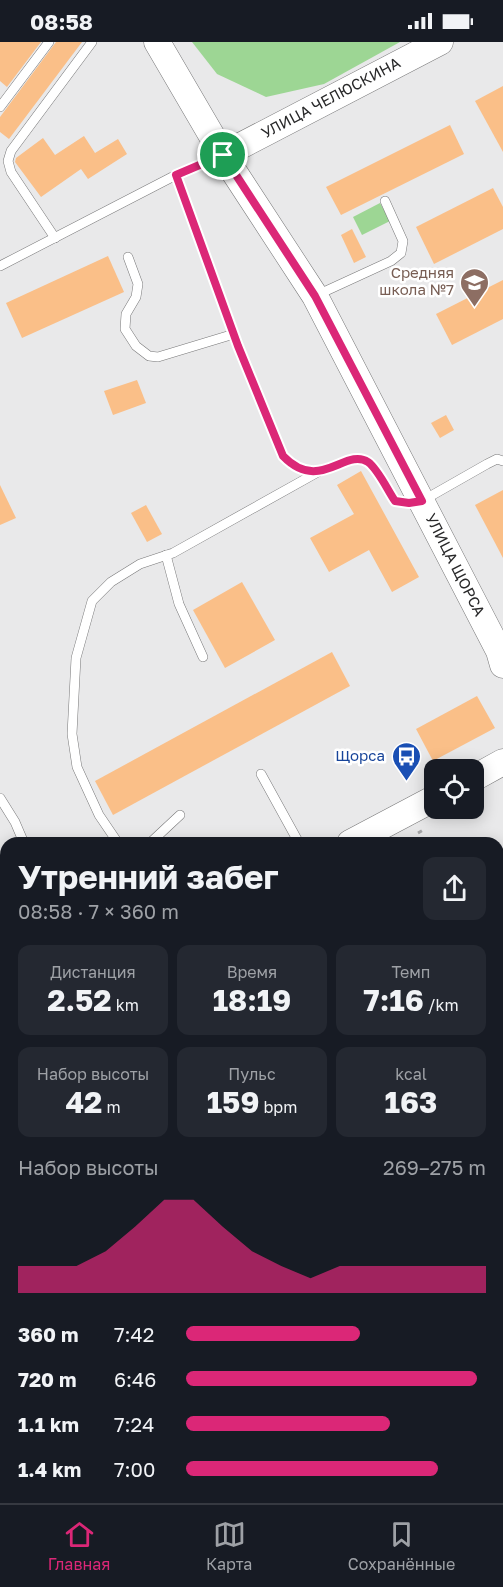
<!DOCTYPE html>
<html lang="ru">
<meta charset="utf-8">
<style>
body{margin:0;font-family:"Golos Text",sans-serif;background:#242831;color:#f1f3f6;height:100vh;display:flex;flex-direction:column;font-size:22px;white-space:nowrap}
*{box-sizing:border-box;margin:0}
p{font-size:20px;color:#9ea1a6}
.icon{flex:none;width:33px;height:33px;fill:none;stroke:currentColor;stroke-width:2;stroke-linecap:round;stroke-linejoin:round}
.map{position:relative;flex:1;overflow:hidden}
.drawer{position:absolute;left:0px;top:795px;width:504px;height:666px;display:flex;flex-direction:column;background:#171b24;border-radius:18px 18px 0 0;box-shadow:0 3px 15px #0003}
.drawer>*{flex:none}
.tools{position:absolute;left:424px;top:717px;display:grid;gap:12px}
.tools a{display:grid;place-items:center;width:60px;height:60px;border-radius:12px;background:#171b24;box-shadow:0 3px 15px #0003;font-size:30px}
.pin{position:absolute;display:grid;place-items:center;width:51px;height:51px;color:#fff;margin:-26px;border:3px solid #fff;border-radius:50%;box-shadow:0 2px 6px #0007}
.round{display:grid;place-items:center;flex:none;width:63px;height:63px;border-radius:12px;background:#242831}
.head{display:flex;align-items:center;justify-content:space-between;height:102px;padding:0 18px}
h1{font-size:33px;font-weight:700;line-height:45px}
.figures{display:grid;grid-template-columns:repeat(3,1fr);gap:9px;height:102px;padding:6px 18px}
.figures div{display:grid;align-content:center;border-radius:12px;background:#242831;text-align:center}
.figures b{font-size:30px;font-weight:700}
.figures small{font-size:16px;font-weight:400}
.figures p{font-size:16px}
.chart{height:168px;padding:12px 18px}
.chart p{display:flex;justify-content:space-between}
.chart svg{width:100%;height:108px;margin-top:6px;fill:#db2777;opacity:.7}
ul{padding:0 18px;list-style:none;font-size:20px}
li{display:grid;grid-template-columns:96px 72px 1fr;align-items:center;height:45px}
li i{height:15px;border-radius:8px;background:#db2777}
.status{display:flex;justify-content:space-between;align-items:center;height:42px;padding:0 30px;background:#171b24;direction:ltr}
.status svg{height:16px;fill:currentColor}
.tabs{display:flex;justify-content:space-around;align-items:center;height:84px;border-top:2px solid #363941;background:#171b24;font-size:16px;color:#9ea1a6}
.tabs a{display:grid;justify-items:center;gap:3px}
.tabs .current{color:#db2777}
.map>svg:first-child{display:block}
</style>
<div class="status"><b>08:58</b><svg viewBox="0 0 49 12"><path d="M0 12V9h3v3zM5 12V6h3v6zM10 12V3h3v9zM15 12V0h3v12zM26 1h20v11H26zM47 4h2v5h-2z"/></svg></div>
<div class="map">
<svg width="503" height="1461" viewBox="0 0 503 1461">
<rect width="100%" height="100%" fill="#e9e9ea"/>
<path fill="#dadde5" d="M6,1002V1400L0,1391V1005Z"/>
<g fill="#9dd694">
<path d="M192,0H400L324,42L266,55L217,32Z"/>
<path d="M380,161L390,179L362,193L353,175Z"/>
<path d="M6,1034V1148L0,1150V1037Z"/>
</g>
<g fill="#fabf88">
<path d="M0,0H41L7,45L0,39Z"/>
<path d="M56,0H82L9,97L0,90V75Z"/>
<path d="M503,44V110L475,59Z"/>
<path d="M450,83L464,112L341,173L326,145Z"/>
<path d="M84,94L95,111L118,97L127,112L88,137L81,127L41,155L15,120L16,116L43,96L55,113Z"/>
<path d="M493,146L503,165V187L434,222L416,185Z"/>
<path d="M352,187L366,215L354,221L341,193Z"/>
<path d="M108,214L124,250L22,296L6,261Z"/>
<path d="M503,238V277L452,303L436,272Z"/>
<path d="M137,338L146,361L113,373L104,349Z"/>
<path d="M446,373L454,388L440,396L431,381Z"/>
<path d="M361,429L419,535L392,550L369,508L329,530L310,496L354,472L337,443Z"/>
<path d="M0,443L16,476L0,483Z"/>
<path d="M503,448V516L475,463Z"/>
<path d="M146,463L162,492L147,500L131,471Z"/>
<path d="M242,540L275,598L225,626L193,568Z"/>
<path d="M332,610L350,644L113,773L95,739Z"/>
<path d="M477,654L495,686L433,719L416,687Z"/>
</g>
<g fill="none" stroke-linecap="round" stroke-linejoin="round">
<defs>
<g id="lane">
<path d="M0,65L49,0"/>
<path d="M176,133L238,304L283,414C320,452 346,405 368,420C378,427 388,449 395,459L409,461L422,459L487,422L497,417L503,419"/>
<path d="M55,196L11,130L8,119L11,109L92,0"/>
<path d="M128,215L138,242L136,255L126,272L125,287L136,304L149,314L158,315L234,292"/>
<path d="M0,224L176,133L221,114"/>
<path d="M317,253L391,219L401,211L403,199L385,159"/>
<path d="M166,513L179,562L203,615"/>
<path d="M261,732L299,801"/>
<path d="M0,756L15,780L24,801"/>
<path d="M118,801L99,773L77,725L72,692L76,616L92,559L111,540L140,522L173,511L318,430"/>
<path d="M150,801L180,773"/>
<path d="M498,974L503,976"/>
<path d="M498,1338L503,1348"/>
<path d="M498,1384L503,1380"/>
<path d="M391,1455L396,1461"/>
<path d="M0,1456L2,1461"/>
</g>
<g id="secondary">
<path d="M157,0L223,113L315,254L499,609L503,623"/>
<path d="M223,113L440,0"/>
<path d="M474,736L503,720"/>
<path d="M350,801L435,756"/>
<path d="M0,969L6,967"/>
</g>
</defs>
<use href="#lane" stroke="#787879" stroke-width="10"/>
<use href="#secondary" stroke="#787879" stroke-width="27"/>
<g stroke="#a6a6a7" stroke-width="3" stroke-dasharray="4.5 4.5" stroke-linecap="butt">
<path d="M418,791L425,787"/>
<path d="M0,994L6,991"/>
<path d="M0,1156L6,1153"/>
<path d="M0,1333L6,1348"/>
<path d="M0,1333L6,1330"/>
</g>
<use href="#lane" stroke="#fff" stroke-width="9"/>
<use href="#secondary" stroke="#fff" stroke-width="26"/>
</g>
<g fill="none" stroke-linecap="round" stroke-linejoin="round">
<defs>
<path id="route" d="M223,113L315,254L422,459L409,461L395,459C388,449 378,427 368,420C345,405 320,452 283,414L238,304L176,133Z"/>
</defs>
<use href="#route" stroke="#fff" stroke-width="12"/>
<use href="#route" stroke="#db2777" stroke-width="8"/>
</g>
<defs>
<symbol id="school-pin" viewBox="-11 -11 22 30"><path d="M0 17L-7.5 6A9.5 9.5 0 1 1 7.5 6Z" fill="#8d6e63" stroke="#fff"/><path d="M0-5L7-2L0 1L-7-2ZM-4 1L0 2.5L4 1V4Q0 6-4 4Z" fill="#fff"/></symbol>
<symbol id="bus-pin" viewBox="-11 -11 22 30"><path d="M0 17L-7.5 6A9.5 9.5 0 1 1 7.5 6Z" fill="#1a4fb4" stroke="#fff"/><path d="M-5-6H5V4H4V6H2V4H-2V6H-4V4H-5ZM-3.5-4V0h7V-4ZM-3.5 1.2v1.5H-2V1.2ZM2 1.2v1.5H3.5V1.2Z" fill="#fff"/></symbol>
</defs>
<g fill-rule="evenodd">
<use href="#school-pin" x="458" y="224" width="33" height="45"/>
<use href="#bus-pin" x="390" y="698" width="33" height="45"/>
</g>
<g text-anchor="middle" stroke-width="5" stroke-linejoin="round" paint-order="stroke">
<g font-size="15" fill="#29292a" stroke="#fff">
<text transform="translate(331 56) rotate(-28)" y="5">УЛИЦА ЧЕЛЮСКИНА</text>
<text transform="translate(455 523) rotate(63)" y="5">УЛИЦА ЩОРСА</text>
</g>
<g font-size="15" fill="#785e54" stroke="#fff" text-anchor="end">
<text x="454" y="236">Средняя<tspan x="454" dy="17">школа №7</tspan></text>
</g>
<g font-size="15" fill="#164399" stroke="#fff" text-anchor="end">
<text x="385" y="719">Щорса</text>
</g>
</g>
</svg>
<div class="tools">
<a><svg class="icon" aria-label="locate" viewBox="0 0 24 24"><circle cx="12" cy="12" r="6"/><path d="M12 2v4M12 18v4M2 12h4M18 12h4"/></svg></a>
</div>
<div class="pin" style="left:223px;top:113px;background:#1e9e55"><svg class="icon" aria-label="arrive" viewBox="0 0 24 24"><path d="M6 21V4h12l-3 4 3 4H6"/></svg></div>
<section class="drawer">
<div class="head"><div><h1>Утренний забег</h1><p>08:58 · 7 × 360 m</p></div><a class="round"><svg class="icon" aria-label="share" viewBox="0 0 24 24"><path d="M12 15V3M7 8l5-5 5 5M5 13v7h14v-7"/></svg></a></div>
<div class="figures">
<div><p>Дистанция</p><b>2.52<small> km</small></b></div>
<div><p>Время</p><b>18:19</b></div>
<div><p>Темп</p><b>7:16<small> /km</small></b></div>
</div>
<div class="figures">
<div><p>Набор высоты</p><b>42<small> m</small></b></div>
<div><p>Пульс</p><b>159<small> bpm</small></b></div>
<div><p>kcal</p><b>163</b></div>
</div>
<div class="chart"><p><span>Набор высоты</span>269–275 m</p>
<svg viewBox="0 0 160 44" preserveAspectRatio="none"><path d="M0 44V33L10 33L20 33L30 27L40 17L50 6L60 6L70 17L80 27L90 33L100 38L110 33L120 33L130 33L140 33L150 33L160 33V44z"/></svg>
</div>
<ul>
<li><b>360 m</b>7:42<i style="width:58%"></i></li>
<li><b>720 m</b>6:46<i style="width:97%"></i></li>
<li><b>1.1 km</b>7:24<i style="width:68%"></i></li>
<li><b>1.4 km</b>7:00<i style="width:84%"></i></li>
</ul>
</section>
</div>
<nav class="tabs">
<a class="current"><svg class="icon" aria-label="home" viewBox="0 0 24 24"><path d="M3 11l9-7 9 7M6 9v11h12V9"/></svg>Главная</a>
<a><svg class="icon" aria-label="map" viewBox="0 0 24 24"><path d="M3 6l6-2 6 2 6-2v14l-6 2-6-2-6 2zM9 4v14M15 6v14"/></svg>Карта</a>
<a><svg class="icon" aria-label="saved" viewBox="0 0 24 24"><path d="M7 4h10v16l-5-4-5 4z"/></svg>Сохранённые</a>
</nav>
